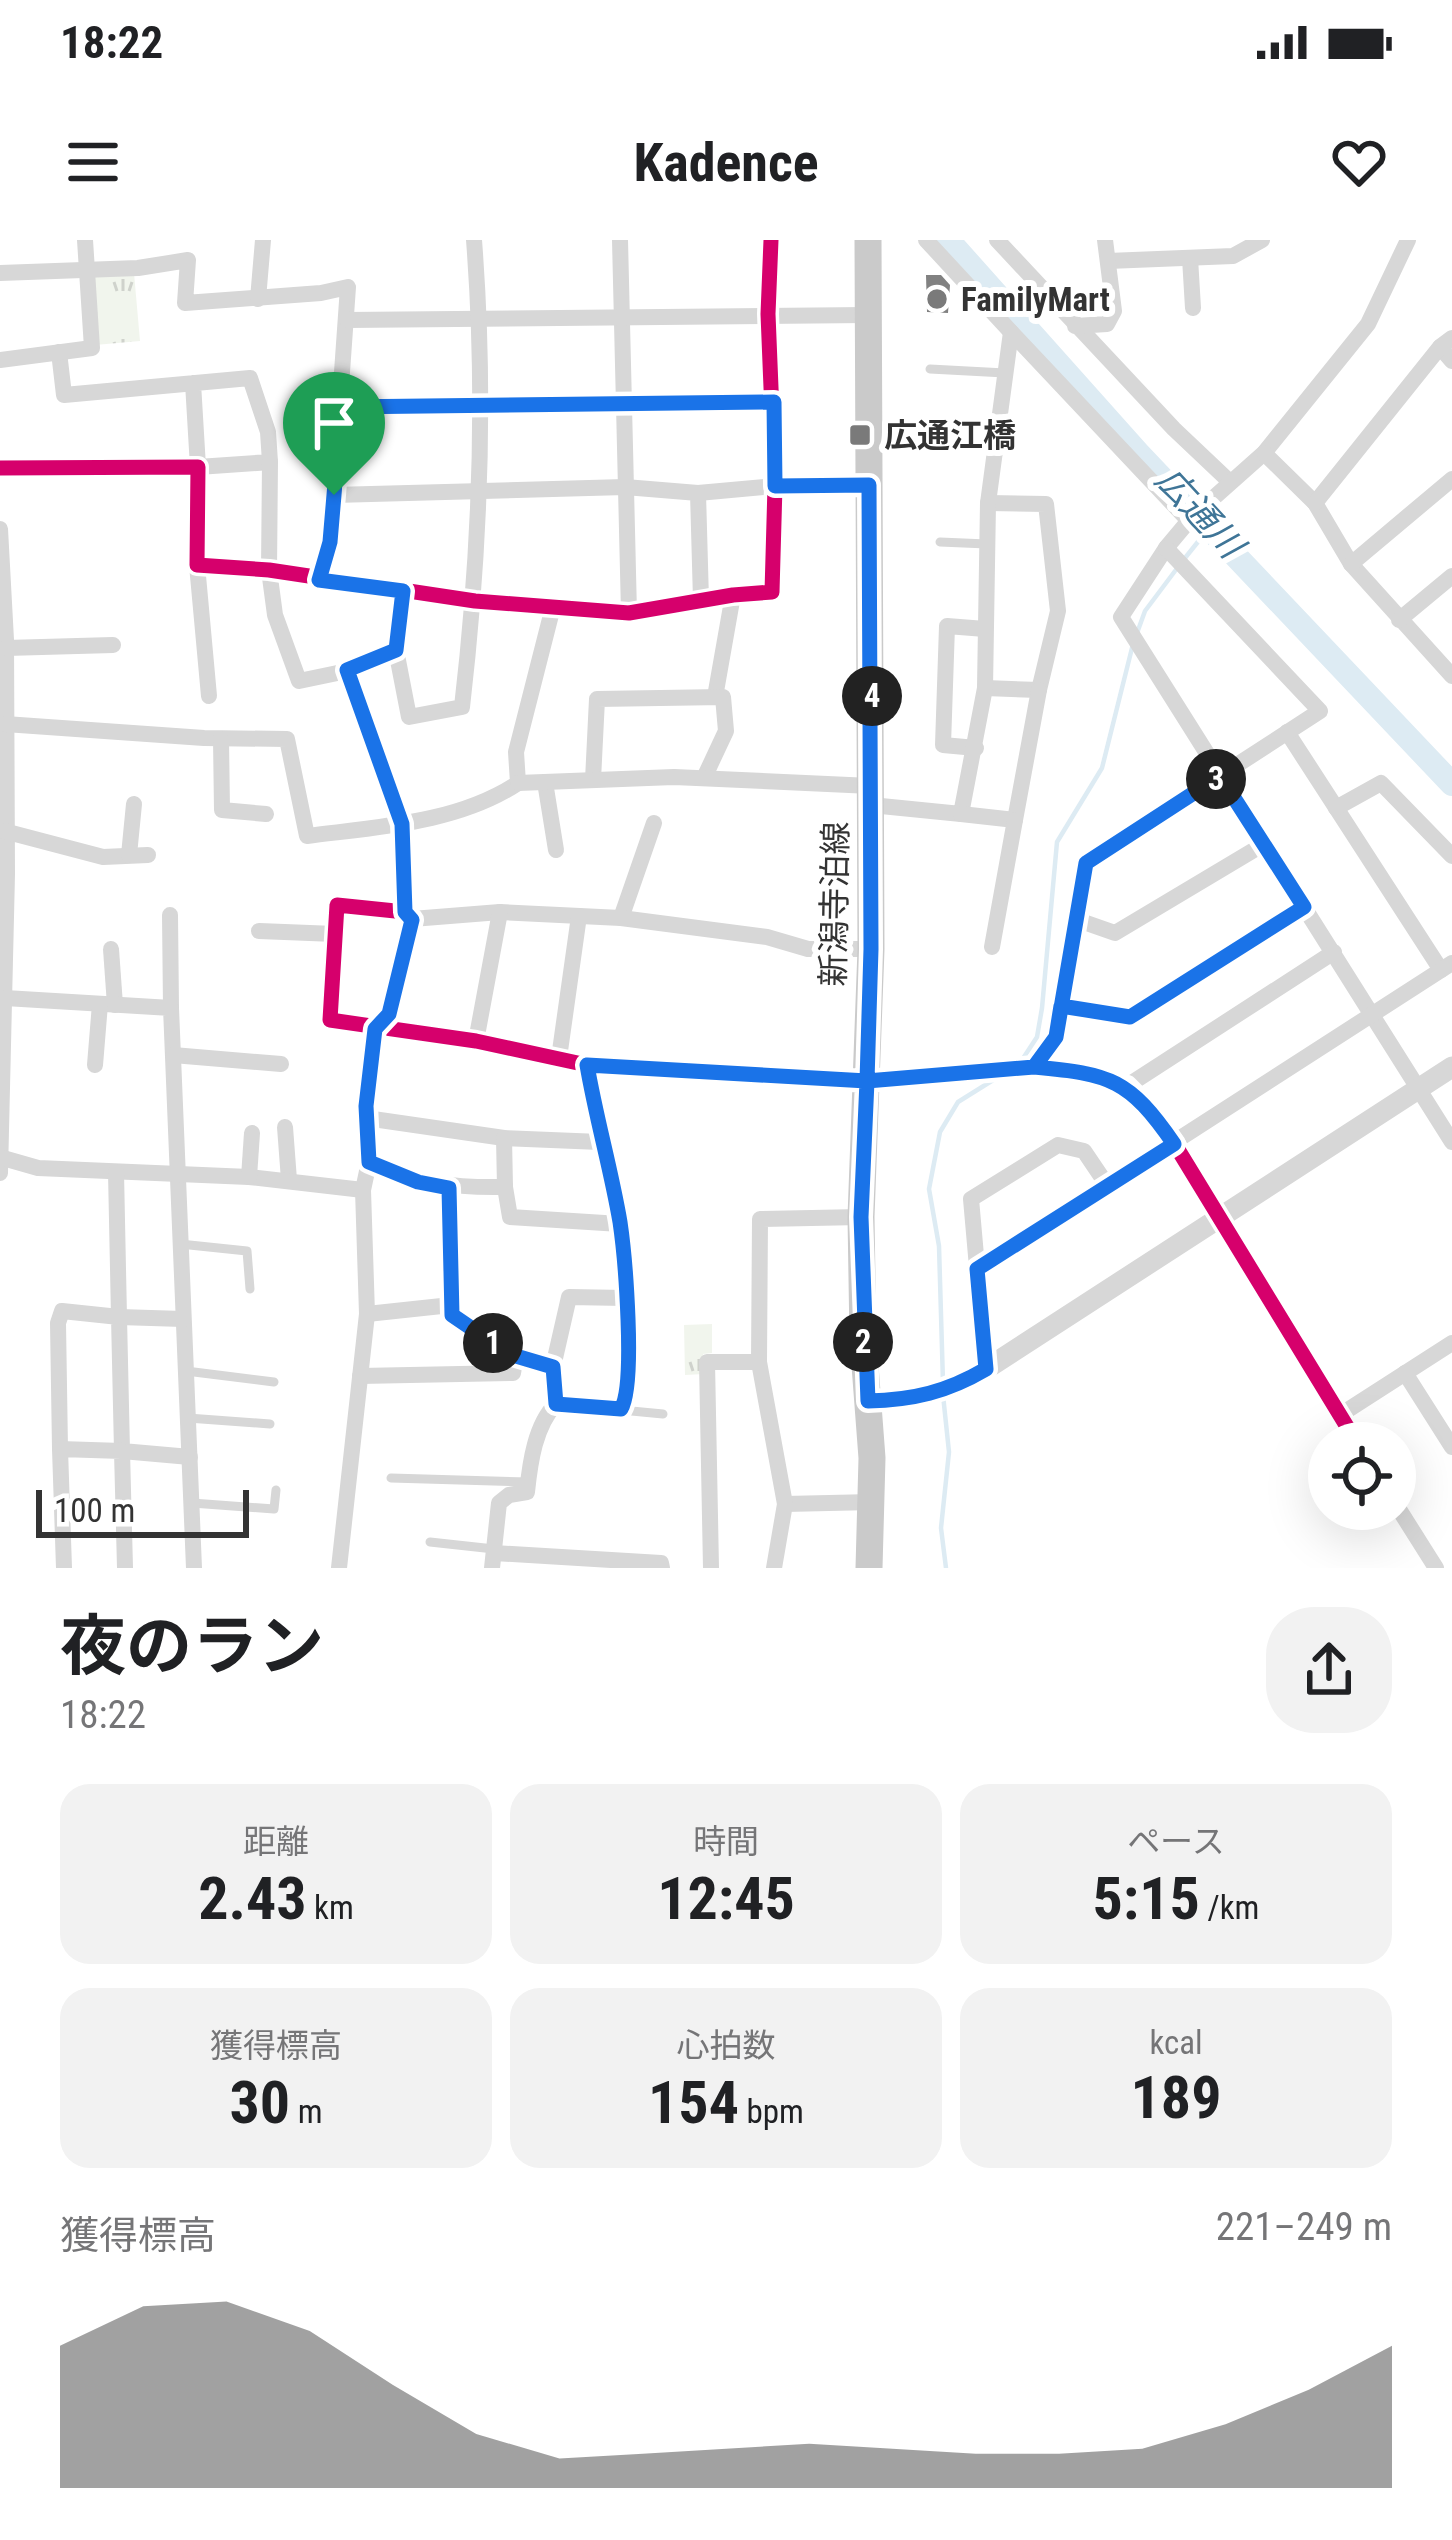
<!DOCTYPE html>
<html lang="ja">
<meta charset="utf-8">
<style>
body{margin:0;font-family:"Roboto Condensed","Noto Sans JP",sans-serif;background:#f2f2f2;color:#202124;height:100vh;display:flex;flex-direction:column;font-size:45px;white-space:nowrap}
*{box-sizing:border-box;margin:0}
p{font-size:39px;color:#757577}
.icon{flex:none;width:66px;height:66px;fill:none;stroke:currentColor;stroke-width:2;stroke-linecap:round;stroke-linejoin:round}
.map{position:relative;height:1328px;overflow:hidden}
.panel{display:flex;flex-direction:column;background:#fff;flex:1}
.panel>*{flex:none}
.controls{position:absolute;left:1308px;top:1182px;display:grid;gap:24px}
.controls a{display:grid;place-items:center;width:108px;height:108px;border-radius:50%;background:#fff;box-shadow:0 12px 48px #0002;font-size:60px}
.scale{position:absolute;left:36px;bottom:30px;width:213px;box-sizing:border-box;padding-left:12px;border:6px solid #333;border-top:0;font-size:33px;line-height:42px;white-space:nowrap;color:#333;-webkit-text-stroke:9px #fff;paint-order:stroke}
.pin{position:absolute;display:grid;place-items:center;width:102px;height:102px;color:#fff;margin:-123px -51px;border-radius:50% 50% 50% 0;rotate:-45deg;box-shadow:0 0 12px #0007}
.pin .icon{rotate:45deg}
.km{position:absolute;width:60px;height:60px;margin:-30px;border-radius:50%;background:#222;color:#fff;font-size:33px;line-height:60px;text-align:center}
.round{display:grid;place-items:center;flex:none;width:126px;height:126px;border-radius:48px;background:#f2f2f2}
.overview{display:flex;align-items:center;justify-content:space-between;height:204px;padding:0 60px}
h1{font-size:66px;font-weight:700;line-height:90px}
.figures{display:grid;grid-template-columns:repeat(3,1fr);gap:18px;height:204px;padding:12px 60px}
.figures div{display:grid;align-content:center;border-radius:30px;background:#f2f2f2;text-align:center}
.figures b{font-size:60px;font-weight:700}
.figures small{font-size:33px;font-weight:400}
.figures p{font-size:33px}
.chart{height:336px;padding:24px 60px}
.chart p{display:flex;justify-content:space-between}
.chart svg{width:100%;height:216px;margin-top:12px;fill:#7a7a7a;opacity:.7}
.status{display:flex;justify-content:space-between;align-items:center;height:84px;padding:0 60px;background:#fff;direction:ltr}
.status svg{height:33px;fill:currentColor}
header{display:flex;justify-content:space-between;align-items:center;height:156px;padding:0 60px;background:#fff;font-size:54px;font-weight:700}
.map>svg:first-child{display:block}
</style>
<div class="status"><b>18:22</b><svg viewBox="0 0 49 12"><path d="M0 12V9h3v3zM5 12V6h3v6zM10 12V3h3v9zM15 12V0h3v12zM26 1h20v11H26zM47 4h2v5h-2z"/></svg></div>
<header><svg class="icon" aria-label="menu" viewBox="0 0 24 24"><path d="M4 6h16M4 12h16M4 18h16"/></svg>Kadence<svg class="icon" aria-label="heart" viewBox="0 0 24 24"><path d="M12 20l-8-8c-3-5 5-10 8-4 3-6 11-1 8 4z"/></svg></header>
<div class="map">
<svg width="1452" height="1328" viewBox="0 0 1452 1328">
<defs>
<pattern id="park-tufts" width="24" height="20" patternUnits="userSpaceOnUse" patternTransform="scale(3)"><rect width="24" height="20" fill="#f1f5ed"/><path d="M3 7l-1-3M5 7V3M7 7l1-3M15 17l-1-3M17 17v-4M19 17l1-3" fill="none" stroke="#cfd2cc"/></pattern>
</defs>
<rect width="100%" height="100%" fill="#fff"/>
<g fill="url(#park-tufts)">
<path d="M134,33L140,101L95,105L90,37Z"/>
<path d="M712,1084V1113L703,1114L704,1134L685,1135L684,1085Z"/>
</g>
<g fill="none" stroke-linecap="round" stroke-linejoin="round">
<g stroke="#ddebf3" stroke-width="4.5">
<path d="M1185,318L1209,288"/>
<path d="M1137,393L1145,371L1178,327"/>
<path d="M1022,820L1037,797L1042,768L1057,602L1102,528L1133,404"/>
<path d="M943,1143L939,1006L929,949L940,892L958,862L998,837"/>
<path d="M943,1155L949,1212L941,1288L946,1328"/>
</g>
<path stroke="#ddebf3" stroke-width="24" d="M948,0L1138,213L1452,544"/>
</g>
<path fill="#818181" d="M926,35H941L950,45L948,73L927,72Z"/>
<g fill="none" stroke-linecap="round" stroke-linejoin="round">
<g stroke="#d7d7d7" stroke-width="9">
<path d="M930,129L1005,133"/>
<path d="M940,302L987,304"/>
<path d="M180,1004L247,1011L250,1049"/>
<path d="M186,1131L274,1142"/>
<path d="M621,1170L663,1174"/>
<path d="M188,1178L270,1184"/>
<path d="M391,1238L528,1242"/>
<path d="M192,1263L274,1269L276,1250"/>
<path d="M430,1302L494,1309"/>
</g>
<g stroke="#d7d7d7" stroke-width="16">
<path d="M620,0L629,373"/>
<path d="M926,0L1011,92"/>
<path d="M997,0L1174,189L1230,242"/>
<path d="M1408,0L1368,84L1264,213L1192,277L1166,308L1121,377L1452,902"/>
<path d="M1190,18L1193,68"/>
<path d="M1108,21L1233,16L1262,0"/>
<path d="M0,33L138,28L188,20L185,63L321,53L348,47L330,302L319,340"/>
<path d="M258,59L263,0"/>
<path d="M347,80L867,75"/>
<path d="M1075,86L1107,84L1114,71L1105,0"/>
<path d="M1440,107L1452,121"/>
<path d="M59,112L64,155L250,138L268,192L270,222L198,227L193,143"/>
<path d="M0,120L92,108L85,0"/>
<path d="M341,167L774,162"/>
<path d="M1264,213L1315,263L1351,324L1452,436"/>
<path d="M270,222L269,330L275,375L299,441L347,431L396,410L409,477L462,467C480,312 486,155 474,0"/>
<path d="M0,228L198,227L197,325L269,330L475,361L629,373L733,355L772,352L775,246L768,74L771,0"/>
<path d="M698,253L775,246L870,245"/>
<path d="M334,255L625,247L698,253L701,360"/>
<path d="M1315,263L1440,107L1452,98"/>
<path d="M0,289L6,400L7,634L0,933"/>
<path d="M1351,324L1452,239"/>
<path d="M197,325L209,456"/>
<path d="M1399,380L1452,336"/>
<path d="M6,408L113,405"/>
<path d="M396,410L403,351"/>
<path d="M985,448L1039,450L1058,371L1046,264L988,263"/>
<path d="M715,457L733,355"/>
<path d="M5,484L204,498L287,499L307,596C377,587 458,583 518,543L516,512L553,367"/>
<path d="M1287,492L1441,730"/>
<path d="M221,499L222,570L266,574"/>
<path d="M976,508L943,505L947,386L985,389"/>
<path d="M593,540L597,459L723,457L726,491L704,538"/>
<path d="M545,542L556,610"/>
<path d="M518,543L674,537L871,546"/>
<path d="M871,565L961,574L985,448L988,263L1011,92L1189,281"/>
<path d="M1336,568L1381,543L1452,616"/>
<path d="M961,574L1015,580L1039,450"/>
<path d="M4,591L103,617L148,615"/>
<path d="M129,615L134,564"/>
<path d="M405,672L337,665L330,780L476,801L587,825L703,833L867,841L1034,827L1087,832L1127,846L1150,869L1174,903L1357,1203"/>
<path d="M170,675L171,768"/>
<path d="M621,678L654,583"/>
<path d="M412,679L500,672L621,678L767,697L808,709H871"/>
<path d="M1075,679L1115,693L1264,604"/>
<path d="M259,691L335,694"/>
<path d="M992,707L1015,580"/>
<path d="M111,709L115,765"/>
<path d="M5,758L171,768L194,1328"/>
<path d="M1062,766L1130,777L1304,667"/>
<path d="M476,801L500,672"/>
<path d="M173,815L281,824"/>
<path d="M559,818L579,676"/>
<path d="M95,825L100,764"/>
<path d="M1034,827L1056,797L1086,623L1320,471L1166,308"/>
<path d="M1127,846L1334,712"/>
<path d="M366,878L504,898L600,902"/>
<path d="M285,887L289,940"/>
<path d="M504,898L505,947"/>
<path d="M3,918L38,928L249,937L363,950"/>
<path d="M369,922C420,943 449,948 505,947L510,977L620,984"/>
<path d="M116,932L119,1077L183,1079"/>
<path d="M249,937L252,893"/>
<path d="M449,948L452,1074L509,1114L553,1127L556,1164"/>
<path d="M977,1029L1452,723"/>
<path d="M367,1074L451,1065"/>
<path d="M759,1122L760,979L861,977"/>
<path d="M553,1127L569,1057L625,1058"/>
<path d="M986,1129L971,959L1058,905L1084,911L1109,948"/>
<path d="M1405,1133L1452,1207"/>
<path d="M360,1136L513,1133L516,1116"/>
<path d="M1340,1175L1452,1103"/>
<path d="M60,1209L58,1083L62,1071L119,1077L122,1211L190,1217"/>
<path d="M1395,1263L1436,1328"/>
<path d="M785,1264L873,1262"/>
<path d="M494,1313L661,1323L662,1328"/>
<path d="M64,1328L60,1209L122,1211L125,1328"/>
<path d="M339,1328L367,1074L363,950L369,922L366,866L375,789L389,774L412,679L405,672L402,584L347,431"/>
<path d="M492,1328L499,1263L509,1255L527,1252C530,1223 535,1185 556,1164L621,1170C636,1145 625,1016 620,982C611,930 596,878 587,825"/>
<path d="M711,1328L707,1122H759L785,1264L774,1328"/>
</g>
<path stroke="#d7d7d7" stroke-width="21" d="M868,1161C914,1160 947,1151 986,1129L1452,827"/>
<path stroke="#cacaca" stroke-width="27" d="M868,0L871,709L861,977L863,1099L872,1218L869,1328"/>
<defs>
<g id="cycleway">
<path d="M0,228L198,227L197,325L269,330L475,361L629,373L733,355L772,352L775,246L768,74L771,0"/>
<path d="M405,672L337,665L330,780L476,801L587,825L703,833L867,841L1034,827L1087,832L1127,846L1150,869L1174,903L1357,1203"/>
</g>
</defs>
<use href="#cycleway" stroke="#fff" stroke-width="22"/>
<use href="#cycleway" stroke="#d6006c" stroke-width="15"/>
</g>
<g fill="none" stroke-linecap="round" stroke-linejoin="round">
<defs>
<path id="route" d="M334,255L330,302L319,340L403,351L396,410L347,430L402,584L405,672L412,680L389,774L375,789L366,866L369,922L418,942L449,948L452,1075L509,1114L553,1127L556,1164L621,1169C636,1144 625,1016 620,982C611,929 596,878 587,825L867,841L861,977L868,1161C913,1160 947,1152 986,1129L977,1029L1174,904C1129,839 1111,834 1034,827L1056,797L1086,623L1220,536L1304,667L1130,777L1061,766L1056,797L1034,827L867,841L871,709L869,245L775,246L774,162L341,167L334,255"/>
</defs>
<use href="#route" stroke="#fff" stroke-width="24"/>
<use href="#route" stroke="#1a73e8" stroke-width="15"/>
</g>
<g fill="#7a7a7a" stroke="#fff" stroke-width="4.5">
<circle cx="937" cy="59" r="12"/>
<rect x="848" y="183" width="24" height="24" rx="6"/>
</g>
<g text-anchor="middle" stroke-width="12" stroke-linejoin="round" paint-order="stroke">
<g font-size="33" font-weight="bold" fill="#333" stroke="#fff" text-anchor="start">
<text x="961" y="71">FamilyMart</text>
<text x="884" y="207">広通江橋</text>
</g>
<g font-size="33" fill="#333" stroke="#fff">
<text transform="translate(834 664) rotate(-89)" y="12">新潟寺泊線</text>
</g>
<g font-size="36" font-style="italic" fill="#3f7597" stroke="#fff">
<text transform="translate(1200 272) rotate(47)" y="13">広通川</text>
</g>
</g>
</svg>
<div class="controls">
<a><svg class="icon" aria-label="locate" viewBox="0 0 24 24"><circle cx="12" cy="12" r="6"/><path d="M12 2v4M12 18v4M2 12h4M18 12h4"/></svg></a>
</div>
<div class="scale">100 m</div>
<div class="pin" style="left:334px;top:255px;background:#1e9e55"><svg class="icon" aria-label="arrive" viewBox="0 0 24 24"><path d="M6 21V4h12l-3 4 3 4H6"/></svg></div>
<b class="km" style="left:493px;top:1103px">1</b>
<b class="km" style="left:863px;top:1102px">2</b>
<b class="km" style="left:1216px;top:539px">3</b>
<b class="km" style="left:872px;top:456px">4</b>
</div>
<section class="panel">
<div class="overview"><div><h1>夜のラン</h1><p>18:22</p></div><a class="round"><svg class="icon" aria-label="share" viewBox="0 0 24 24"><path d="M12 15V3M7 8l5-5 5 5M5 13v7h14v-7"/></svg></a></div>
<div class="figures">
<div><p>距離</p><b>2.43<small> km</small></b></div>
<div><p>時間</p><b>12:45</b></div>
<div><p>ペース</p><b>5:15<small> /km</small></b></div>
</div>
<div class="figures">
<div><p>獲得標高</p><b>30<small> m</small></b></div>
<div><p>心拍数</p><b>154<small> bpm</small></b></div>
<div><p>kcal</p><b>189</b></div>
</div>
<div class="chart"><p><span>獲得標高</span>221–249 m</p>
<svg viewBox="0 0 160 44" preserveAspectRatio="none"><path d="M0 44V15L10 7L20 6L30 12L40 23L50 33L60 38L70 37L80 36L90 35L100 36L110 37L120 37L130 36L140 31L150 24L160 15V44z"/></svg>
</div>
</section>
